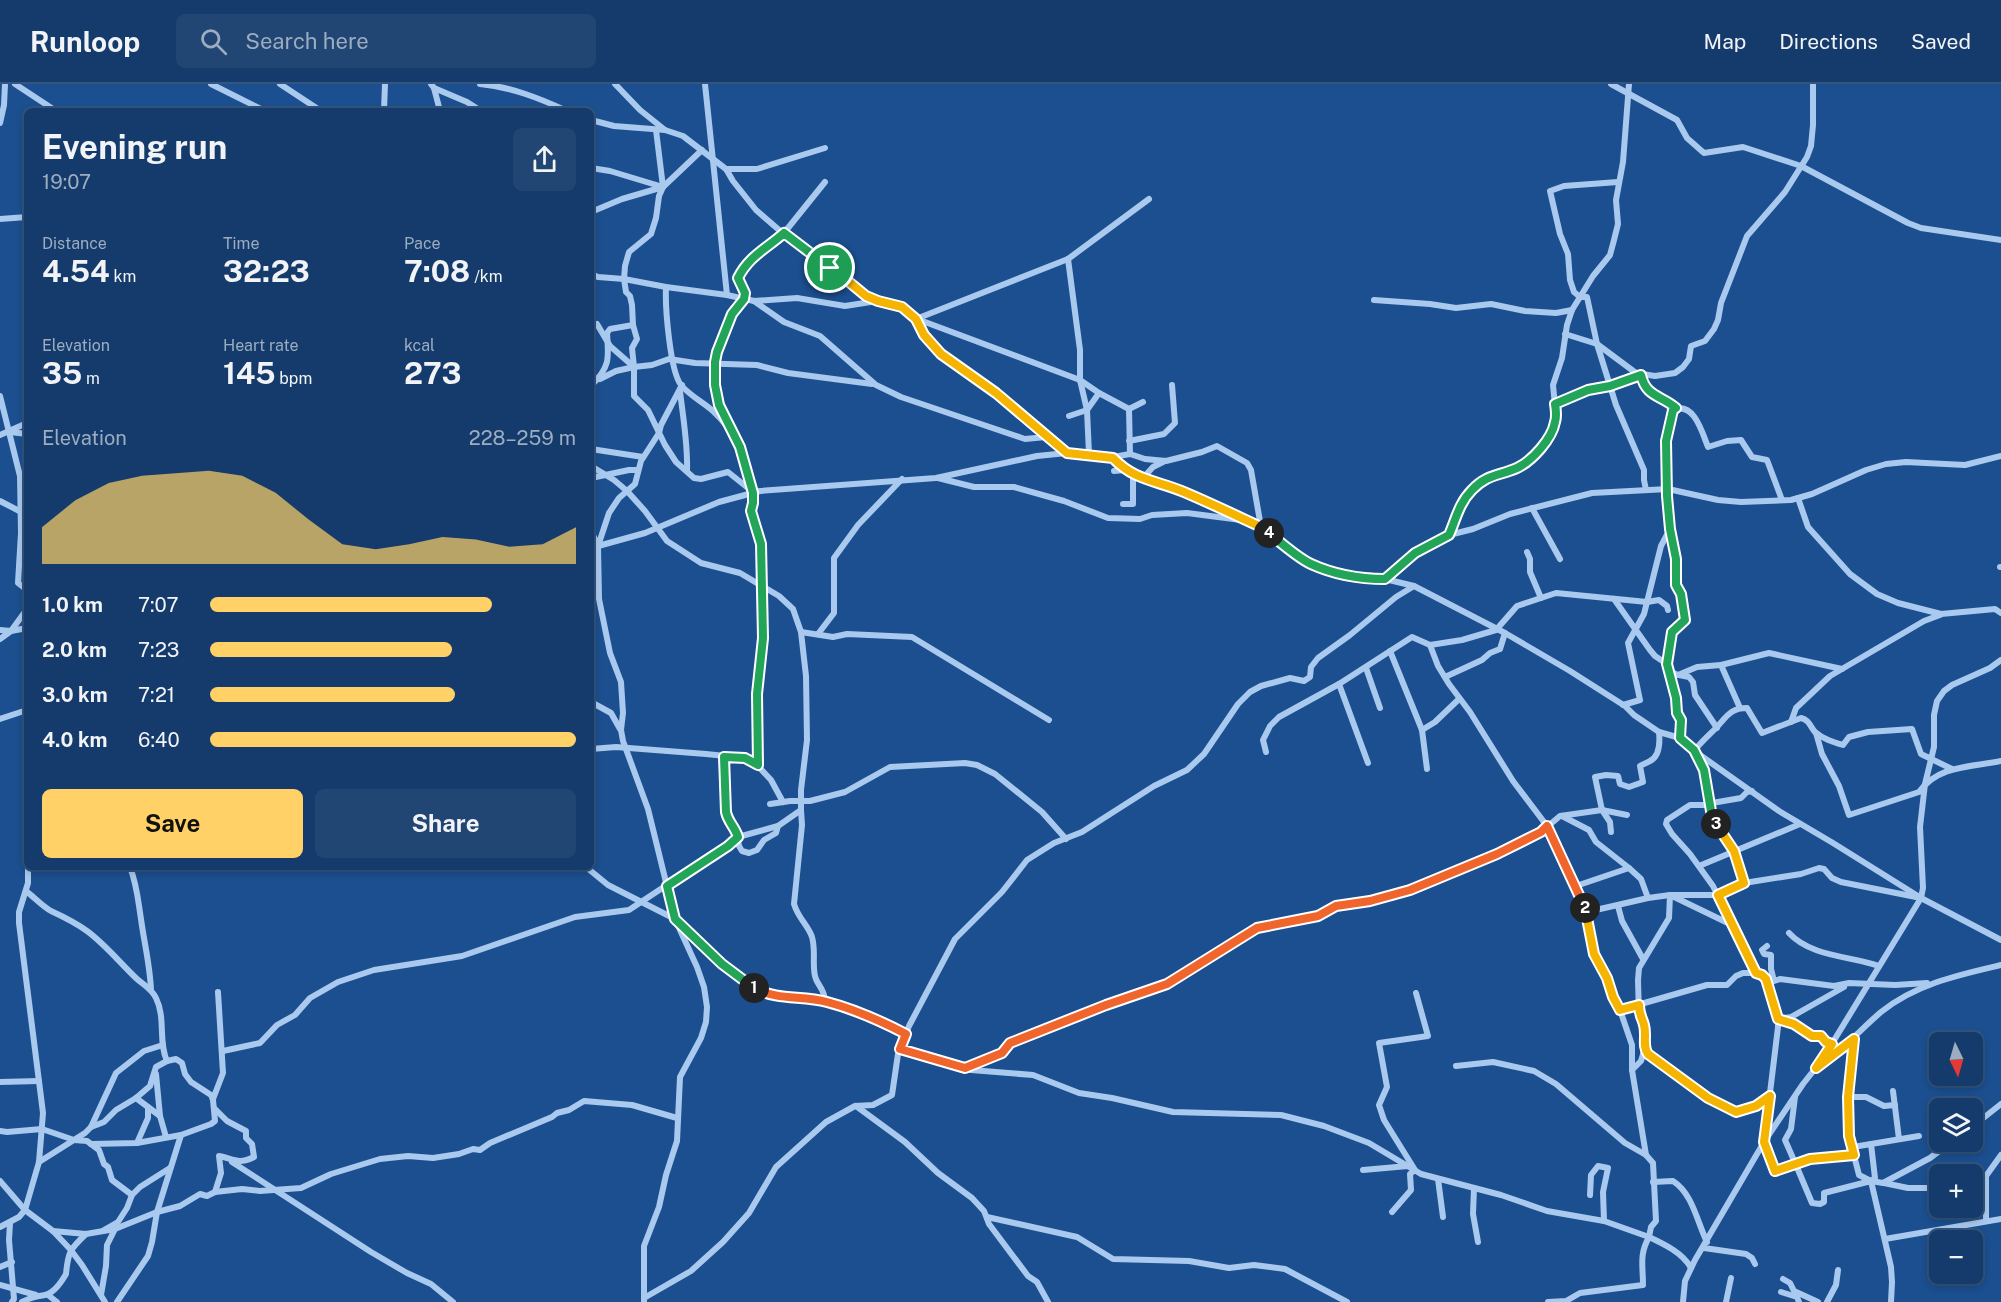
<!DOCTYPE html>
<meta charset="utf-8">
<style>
body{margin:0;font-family:"Public Sans",sans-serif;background:#214673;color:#f1f3f6;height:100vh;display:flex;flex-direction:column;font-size:22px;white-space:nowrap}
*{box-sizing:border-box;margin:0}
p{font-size:20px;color:#9dadc1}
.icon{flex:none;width:33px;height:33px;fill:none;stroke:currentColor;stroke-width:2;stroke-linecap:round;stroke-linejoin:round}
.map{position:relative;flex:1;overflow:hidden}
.sheet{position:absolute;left:24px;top:24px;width:570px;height:762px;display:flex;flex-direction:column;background:#143b6b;border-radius:9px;box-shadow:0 3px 9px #0003,0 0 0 2px #33557e}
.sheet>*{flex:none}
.needle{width:39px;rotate:175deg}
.tools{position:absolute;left:1929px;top:948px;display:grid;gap:12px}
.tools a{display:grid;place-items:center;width:54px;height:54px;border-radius:9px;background:#143b6b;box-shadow:0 3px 9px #0003,0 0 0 2px #33557e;font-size:30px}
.pin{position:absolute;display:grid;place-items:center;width:51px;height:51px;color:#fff;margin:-26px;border:3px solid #fff;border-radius:50%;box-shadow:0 2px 6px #0007}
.km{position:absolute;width:30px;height:30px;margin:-15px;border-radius:50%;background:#222;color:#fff;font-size:16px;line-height:30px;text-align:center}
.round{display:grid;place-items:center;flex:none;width:63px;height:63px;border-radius:9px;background:#214673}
.summary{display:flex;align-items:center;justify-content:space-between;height:102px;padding:0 18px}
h1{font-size:33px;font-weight:700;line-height:45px}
.stats{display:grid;grid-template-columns:repeat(3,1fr);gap:9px;height:102px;padding:6px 18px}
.stats div{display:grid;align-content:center}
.stats b{font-size:30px;font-weight:700}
.stats small{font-size:16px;font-weight:400}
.stats p{font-size:16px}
.chart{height:168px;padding:12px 18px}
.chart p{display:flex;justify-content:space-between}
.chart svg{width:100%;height:108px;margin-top:6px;fill:#ffd166;opacity:.7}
.button{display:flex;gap:12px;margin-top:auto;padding:12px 18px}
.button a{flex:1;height:69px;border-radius:9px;background:#ffd166;color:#111;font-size:24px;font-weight:700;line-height:69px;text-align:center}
.button a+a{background:#214673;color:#f1f3f6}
ul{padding:0 18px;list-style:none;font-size:20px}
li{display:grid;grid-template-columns:96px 72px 1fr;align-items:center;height:45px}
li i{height:15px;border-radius:8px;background:#ffd166}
header{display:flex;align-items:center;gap:36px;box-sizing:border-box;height:84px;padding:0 30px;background:#143b6b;border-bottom:2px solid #33557e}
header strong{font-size:28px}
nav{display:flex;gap:33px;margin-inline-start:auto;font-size:21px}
.search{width:420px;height:54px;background:#214673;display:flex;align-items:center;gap:15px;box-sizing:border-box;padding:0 21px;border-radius:9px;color:#9dadc1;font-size:22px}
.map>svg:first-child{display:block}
</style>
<header>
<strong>Runloop</strong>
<div class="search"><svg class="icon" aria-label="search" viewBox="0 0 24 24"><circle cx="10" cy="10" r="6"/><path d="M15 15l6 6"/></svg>Search here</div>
<nav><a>Map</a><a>Directions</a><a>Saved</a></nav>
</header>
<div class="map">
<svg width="2001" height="1218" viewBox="0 0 2001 1218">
<rect width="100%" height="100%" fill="#1b4f8f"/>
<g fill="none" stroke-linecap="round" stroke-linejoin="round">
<g stroke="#a9c9ee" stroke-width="6">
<path d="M15,0L56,27"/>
<path d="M211,0L265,27"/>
<path d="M280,0L321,27"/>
<path d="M431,0L434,4L440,27"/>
<path d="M480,0C511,3 539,14 567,27"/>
<path d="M615,0L640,26L665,46"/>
<path d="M705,0L727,211"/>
<path d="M1611,0L1677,36L1687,54L1704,69L1743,63L1801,82L1908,139L1921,144L2001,156"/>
<path d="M434,4L467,18L481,27"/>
<path d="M384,27L385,0"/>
<path d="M591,36L614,42L665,46L683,52L726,85L733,97L756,126L793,158L837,187L866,212L877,217L902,223L916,235L924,251L941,270L996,309L1067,369"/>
<path d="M0,39L4,21L5,0"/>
<path d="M591,84L610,87L663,103"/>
<path d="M726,85H757L825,64"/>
<path d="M1618,98L1564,102L1550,107L1560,150L1568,170L1570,196L1574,208L1580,213H1587L1597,260L1616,321L1644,386V396L1646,406"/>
<path d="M591,128L622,115L663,103L656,46"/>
<path d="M0,135L27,133"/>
<path d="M1068,175L1080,266V296L1087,326L1089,370"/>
<path d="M591,190L598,193L624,195L666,203L727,211L754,217L797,214L845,222L877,217"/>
<path d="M666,203C665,223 670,287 681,301C690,312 703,318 713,327C738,350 745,374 752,406C754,414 750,421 751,428C752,440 760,451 761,463C767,536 754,608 757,681L771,696L783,718"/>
<path d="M1374,216L1430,220L1456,224L1491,220L1525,227L1556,229L1572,226"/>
<path d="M754,217L784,238L820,252L876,301L901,313L1025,355L1046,353"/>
<path d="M916,235L1068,175L1149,115"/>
<path d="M917,235L1080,296L1099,309"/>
<path d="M597,240L610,262L634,283V312L648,326L665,361L676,378L694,394L701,395L728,388L753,408"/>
<path d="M1565,250L1597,260L1636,289L1655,292L1675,289L1683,283L1689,275L1691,262L1705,257L1714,245L1718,236L1721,219L1747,152L1785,108L1807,73L1811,62L1813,41V0"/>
<path d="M634,283L652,281L669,275L695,279L757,281L788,289L872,300"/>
<path d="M600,295L616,287L634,283L632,264L637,255L633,241"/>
<path d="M591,302C610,283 609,275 607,249L610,245L633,241L632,221L630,212L626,208L624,195L625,182L629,168L651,150L656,134L659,112L663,103L702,66"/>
<path d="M680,307C683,334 688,360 687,387"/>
<path d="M0,312L20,392L21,449L18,499L27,506"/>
<path d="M1555,320L1588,306L1610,302L1641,291C1646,313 1661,311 1676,324"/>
<path d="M1069,332L1087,326L1099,309L1129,325"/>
<path d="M726,336C708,298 714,268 732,230C735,223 744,219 745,211C745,205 740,200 738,194L746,178L784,149L825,98"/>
<path d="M10,348L27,350"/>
<path d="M0,351L27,339"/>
<path d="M1129,357L1164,350L1175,339L1172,301"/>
<path d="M591,365L643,373"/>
<path d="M1130,370L1129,325L1143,318"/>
<path d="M1113,373L1130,370L1145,375L1166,377L1202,368L1217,362L1247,379L1251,386L1261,443"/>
<path d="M1114,387L1125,386"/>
<path d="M591,394L629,386H638"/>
<path d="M938,394L974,403H1014L1064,417L1108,434L1140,435L1152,431L1187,429L1241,436"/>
<path d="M1143,394L1153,383L1165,377"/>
<path d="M1798,414L1808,443L1850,490L1877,510L1898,519L1941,530L1995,525L2001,529"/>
<path d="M0,417L27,431"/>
<path d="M1123,420H1133V391"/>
<path d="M1532,424L1560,475"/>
<path d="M591,447L598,462L609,429L619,414L635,400L641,377L659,349L661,341L682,301"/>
<path d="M1449,451L1462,418L1473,404L1491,391L1518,383L1525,379L1545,357L1555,341L1556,332L1553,301L1562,274L1567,241L1572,226L1593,192L1610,171L1614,156L1618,140L1616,116L1623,78L1629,0"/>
<path d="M598,462L599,515L610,569L621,598L623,629L621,646L623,657L648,725L675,835L697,883L704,903L707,923L706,938L701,954L680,993L677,1057L666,1091L659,1123L644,1162V1217"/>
<path d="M591,464L645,449L719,418L760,407L936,394L1037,372L1067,369L1089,370L1113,373L1125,386L1133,391L1182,407L1261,443L1308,479L1351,492L1385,495L1414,502"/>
<path d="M1527,468L1530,475V488L1541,514"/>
<path d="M2000,483H2001"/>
<path d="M1385,495L1415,469L1449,451L1473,445L1510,430L1592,409L1668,405L1718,416L1741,418L1791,416L1812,410L1866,386L1886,380L1906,378L1965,381L2001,372"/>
<path d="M1614,515L1650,566L1655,572L1667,580"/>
<path d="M0,546L11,547L27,525"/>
<path d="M801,548L833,553L847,550L912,553L1049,636"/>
<path d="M818,550L834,529V474L858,441L902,395"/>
<path d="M0,555L11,547L27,544"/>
<path d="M1430,561L1438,582L1449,600L1470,628L1513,697L1547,742L1587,828L1594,870L1620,926L1632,961V986L1646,1071L1653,1079L1656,1137L1651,1143L1649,1153C1664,1160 1683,1169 1691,1184"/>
<path d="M1390,567L1422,646L1427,685"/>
<path d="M1721,581L1769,569L1842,585"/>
<path d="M1366,584L1380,624"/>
<path d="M1669,587L1678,591L1697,583L1721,581L1740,624"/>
<path d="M1679,591L1689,593L1693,598L1695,611L1717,644"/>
<path d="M1445,593L1482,576L1490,569L1500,565L1505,549"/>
<path d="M591,618L611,629L620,645"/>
<path d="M1623,621L1640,616L1628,559L1644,530L1661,462L1670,445"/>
<path d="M0,635L27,626"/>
<path d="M1791,638L1796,624L1830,592L1924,537L1940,531"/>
<path d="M1422,646L1435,638L1459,615"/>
<path d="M1816,649L1822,670L1839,702L1849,731L1919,708C1938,681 1972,683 2001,677"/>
<path d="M1680,654L1681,636L1677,629L1676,614L1667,580L1672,548L1685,536L1681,521V510L1676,501V475L1670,445L1667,412L1666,357L1673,326C1694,317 1702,348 1708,363L1727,357L1741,356L1752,373L1767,376L1782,416"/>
<path d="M591,665L616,663L706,670L745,674L757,681"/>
<path d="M1266,668L1263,656L1270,642L1279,633L1339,600"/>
<path d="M724,673L726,728L728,735L736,744L739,762L742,767L749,769L757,766L764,756L776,749L778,742"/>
<path d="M1368,679L1339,600L1412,553L1430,561L1462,556L1496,546L1517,522L1556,509L1647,518L1659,516L1667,522L1668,526"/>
<path d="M770,720L790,717H810L845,708L890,683L965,679L977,681L995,690L1042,728L1066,755"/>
<path d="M1708,724L1707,721H1690L1667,736L1666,740L1672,750L1690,770L1713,802L1756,889L1762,891L1766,895L1778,935V943L1764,1058L1773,1084L1777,1087L1796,1081L1812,1119L1820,1120L1824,1118V1109L1871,1097L1891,1183L1892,1198L1891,1218"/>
<path d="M1712,724V719L1741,714L1747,708L1752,707"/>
<path d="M1602,726L1627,731"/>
<path d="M1602,726L1610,738L1611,748"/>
<path d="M1562,732L1589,746L1596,758L1629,784"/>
<path d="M1699,782L1800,740"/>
<path d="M130,783C137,801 138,816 141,835C144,858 150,881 151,906"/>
<path d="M586,783L608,801L675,835L722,880L753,903L768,911L825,918C825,904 817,902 815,892C812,879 816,867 812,853C808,841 798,834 794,820L802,741L801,726"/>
<path d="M1576,802L1629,784L1641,795L1648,814L1670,811L1732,841"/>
<path d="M26,807C34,813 42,822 51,827C64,833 76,839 87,847C106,861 120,879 137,895C144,901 152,905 156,914C166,934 158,958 167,977L176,975L182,979L185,990L191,998L211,1011L213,1016L215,1037L211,1040L181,1051L137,1059L91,1060"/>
<path d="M1921,814L1923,804L1920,743L1925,700L1934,663V631L1937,617L1944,607L1952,601L1990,584L2001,576"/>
<path d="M1618,822L1622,837L1643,875"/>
<path d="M1587,828L1648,814"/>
<path d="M1789,849C1811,873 1851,872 1879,882"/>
<path d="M1767,862L1762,866L1764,870L1771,871V885L1774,897L1780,895L1834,902L1849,899L1895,901L1927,899"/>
<path d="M825,918L881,937L906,950"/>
<path d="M1620,926L1707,901H1727L1736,892L1743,889H1756"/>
<path d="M1854,955L1849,1005V1052L1859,1091L1871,1097L1883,1099L1930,1074L1951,1058"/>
<path d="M1832,960L1826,958L1821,952L1812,953L1794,940L1778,935L1791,933L1844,903"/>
<path d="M900,965L971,986L1033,991L1079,1009L1112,1014L1173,1028L1281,1031L1324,1042L1369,1059L1421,1090L1501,1111L1547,1127L1604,1137L1649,1153C1639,1171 1643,1181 1643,1201L1580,1209L1566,1217L1548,1218"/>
<path d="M1644,965L1676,992L1708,1014L1736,1028L1756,1022L1770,1012"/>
<path d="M223,967L260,959L277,941L295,931L310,914L338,898L374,886L462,872L575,833L629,826L694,783L702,780L738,753L778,742L801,726V706L807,656L806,592L801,548L793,525L779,512L740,489L701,479L667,457L645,427L627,407L614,396L591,382"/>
<path d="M1821,980C1844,965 1861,945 1881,928C1916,900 1958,891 2001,881"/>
<path d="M1456,982L1493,978L1534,987L1556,1000L1625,1059L1646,1071"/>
<path d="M965,985L1002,969L1010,959L1106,921L1167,900L1257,844L1318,832L1336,822L1370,817L1410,806L1497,770L1541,748L1560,732L1602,726L1595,693L1606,691L1618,692L1620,700L1629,703L1643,698L1640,682C1643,680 1647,679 1650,677C1660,672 1660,658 1659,648"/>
<path d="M1632,986L1641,977L1646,961L1645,941L1639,932L1638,896L1639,884L1669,834L1670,811H1718L1744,799"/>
<path d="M156,990L160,1032"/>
<path d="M0,998L39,997"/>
<path d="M1893,1007L1899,1055"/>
<path d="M1795,1013L1791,1045L1785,1056L1796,1081L1822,1073L1854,1071"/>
<path d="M1849,1013H1866L1884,1022L1895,1021"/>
<path d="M136,1014L148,1023V1034L137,1059"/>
<path d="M213,1015L223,989L218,908"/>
<path d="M856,1022L905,1058L938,1089L972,1114L984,1127L989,1140L1028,1192L1037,1198L1048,1218"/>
<path d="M148,1023L160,1032L166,1053"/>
<path d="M91,1043L104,1038L116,1026L136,1014L150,1002L156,983L167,977"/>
<path d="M1972,1043L2001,1020"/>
<path d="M0,1047L7,1048L42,1045L74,1056L87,1057L99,1066L104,1080L108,1083L112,1096L132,1111"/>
<path d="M1871,1060L1875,1094L1871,1097"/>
<path d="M1853,1063L1919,1052"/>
<path d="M39,1078L85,1049L91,1043L116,989L144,967L163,961"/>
<path d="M232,1078L371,1168L407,1189L431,1200L453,1218"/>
<path d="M1363,1086L1408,1082"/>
<path d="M1966,1090L1976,1089L1986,1092"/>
<path d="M1438,1095L1443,1133"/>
<path d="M0,1097L25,1126L53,1147L70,1165L82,1181L105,1218"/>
<path d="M1653,1098L1673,1097C1693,1110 1697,1138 1707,1158"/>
<path d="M1884,1099L1908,1104H1940"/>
<path d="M1474,1104L1473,1130L1478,1158"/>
<path d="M215,1108L242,1105L260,1107L301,1104L331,1090L380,1075L408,1072L433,1074L459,1070L473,1065L480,1066L490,1059L552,1033L557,1029L569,1026L584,1017L632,1021L677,1034"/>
<path d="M1590,1111L1591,1091L1598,1082L1608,1084L1603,1108L1604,1137"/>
<path d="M1392,1128L1411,1106L1410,1090L1415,1086L1384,1036L1379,1021L1387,1003L1379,959L1428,952L1416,909"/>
<path d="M987,1133L1077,1153L1113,1175L1189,1177L1229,1184L1254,1181L1285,1185L1347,1218"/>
<path d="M1986,1137V1092L2001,1071"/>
<path d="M10,1139L9,1156L14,1215L12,1218"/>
<path d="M0,1143L19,1133L25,1126L39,1078L43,1029L19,839V828L28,799V783"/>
<path d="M104,1146L118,1138L127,1124L132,1111L140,1103L170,1084"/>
<path d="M53,1147L86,1150L115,1145L157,1128L180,1122L200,1110L207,1112L215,1108L221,1089L219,1072C234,1075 238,1081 254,1073L252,1060L246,1054V1047L227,1037L215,1025"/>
<path d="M1885,1155L2001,1135"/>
<path d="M1704,1164L1746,1170L1752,1174L1755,1180"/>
<path d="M0,1183L12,1178"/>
<path d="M1783,1195L1790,1199L1794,1207L1818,1218"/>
<path d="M0,1201L36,1211"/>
<path d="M1781,1208L1797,1213L1799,1218"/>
<path d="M48,1211L57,1218"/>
<path d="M101,1211L106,1182L107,1161L115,1145"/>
<path d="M644,1214L691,1187L723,1158L749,1129L776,1083L826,1038L855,1022L873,1021L892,1011L898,970L909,942L955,855L1002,808L1027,776L1054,759L1082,748L1154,702L1187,686L1204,670L1238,620L1250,608L1261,602L1290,594L1304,597L1310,593L1311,583L1318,574L1350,551L1396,513L1414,502L1505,549L1570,587L1625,622L1634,631L1659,648L1680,654L1700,671L1779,727L1833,759L1921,814L2001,856"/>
<path d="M22,1218C33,1212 35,1213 45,1211C54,1209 62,1197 66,1190C68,1168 70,1165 86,1150"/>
<path d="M117,1218L148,1172L152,1158L157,1128L181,1051"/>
<path d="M1683,1218L1685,1197L1695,1176L1764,1058L1803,1000L1822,976L1921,814L1841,798L1832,794L1824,785L1819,784L1801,790L1744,799L1734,767L1712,733L1704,686L1694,667C1701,658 1708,652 1715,645C1726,634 1729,624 1747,624L1762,649L1801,634C1809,636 1810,642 1815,648C1823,655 1833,658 1843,661L1849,653L1868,648L1912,645L1921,670L1952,685"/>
<path d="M1726,1218L1731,1194"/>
<path d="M1827,1218L1836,1201L1838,1186"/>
</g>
</g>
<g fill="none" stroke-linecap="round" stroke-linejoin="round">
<defs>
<path id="split-1" d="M754,904L722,880L675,835L667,802L728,762L738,753C735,743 728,738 726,728L724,673L745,674L758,681L757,610L763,554L761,460L751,427L753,419V409L740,363L719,321L715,301V278L717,268L732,230L744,215L745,209L738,194C749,172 766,165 784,149L830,184"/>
<path id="split-2" d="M754,904C779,917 801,911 827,918C854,925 881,937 906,950L900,965L965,984L1002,969L1010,959L1106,921L1167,900L1257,844L1318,832L1336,822L1370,817L1410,806L1497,770L1541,748L1547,742L1585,824"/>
<path id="split-3" d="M1585,824L1594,870L1607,894L1613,913L1620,926L1639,921C1639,931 1642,933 1644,941C1647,951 1642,962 1648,970L1708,1014L1736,1028L1756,1022L1770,1012L1764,1058L1775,1087L1810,1075L1854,1071L1849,1052L1848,1013L1854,955L1816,984L1832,960L1826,958L1821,952H1812L1794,940L1778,935L1766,895L1762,891L1756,889L1718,811L1744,799L1734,767L1716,740"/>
<path id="split-4" d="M1269,449C1281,459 1298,474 1311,480C1333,490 1360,495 1385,495L1415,469L1449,451C1456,435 1459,419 1472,406C1487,390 1499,392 1517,384C1532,377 1552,355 1555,338C1557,332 1556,326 1555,320L1588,306L1610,302L1641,291C1646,313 1661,311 1676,324L1673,326L1666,357L1667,412L1670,445L1676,475V501L1681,510L1685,536L1672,548L1667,580L1676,614L1677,629L1681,636L1680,654L1694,666L1704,686L1712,733L1716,740"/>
<path id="split-5" d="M830,184L837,188L866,212L878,217L902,223L916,235L924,251L941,270L996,309L1067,369L1113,374C1135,397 1156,396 1184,408C1210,419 1235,431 1261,443L1269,449"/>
</defs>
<use href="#split-1" stroke="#fff" stroke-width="12"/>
<use href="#split-2" stroke="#fff" stroke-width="12"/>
<use href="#split-3" stroke="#fff" stroke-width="12"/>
<use href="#split-4" stroke="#fff" stroke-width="12"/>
<use href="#split-5" stroke="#fff" stroke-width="12"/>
<use href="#split-1" stroke="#22a559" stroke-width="8"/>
<use href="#split-2" stroke="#f0652b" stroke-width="8"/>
<use href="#split-3" stroke="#f5b400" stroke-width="8"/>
<use href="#split-4" stroke="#22a559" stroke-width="8"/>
<use href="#split-5" stroke="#f5b400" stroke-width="8"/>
</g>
</svg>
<div class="tools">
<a><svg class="needle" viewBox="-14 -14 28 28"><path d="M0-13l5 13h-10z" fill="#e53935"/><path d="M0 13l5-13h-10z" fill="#9dadc1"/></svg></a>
<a><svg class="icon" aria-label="layers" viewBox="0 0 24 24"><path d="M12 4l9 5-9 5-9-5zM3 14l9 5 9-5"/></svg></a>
<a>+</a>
<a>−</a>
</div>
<div class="pin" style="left:830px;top:184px;background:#1e9e55"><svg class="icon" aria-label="arrive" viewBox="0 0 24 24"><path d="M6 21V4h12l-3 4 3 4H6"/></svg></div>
<b class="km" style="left:754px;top:904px">1</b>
<b class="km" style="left:1585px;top:824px">2</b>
<b class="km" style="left:1716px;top:740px">3</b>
<b class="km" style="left:1269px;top:449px">4</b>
<section class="sheet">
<div class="summary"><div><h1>Evening run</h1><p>19:07</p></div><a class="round"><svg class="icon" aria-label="share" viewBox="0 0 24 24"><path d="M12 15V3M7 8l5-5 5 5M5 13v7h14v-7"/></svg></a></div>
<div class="stats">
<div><p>Distance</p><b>4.54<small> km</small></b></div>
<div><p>Time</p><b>32:23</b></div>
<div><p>Pace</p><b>7:08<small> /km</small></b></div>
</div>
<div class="stats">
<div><p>Elevation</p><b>35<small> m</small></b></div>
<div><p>Heart rate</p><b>145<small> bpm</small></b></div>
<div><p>kcal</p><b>273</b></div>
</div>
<div class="chart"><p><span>Elevation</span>228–259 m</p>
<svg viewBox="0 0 160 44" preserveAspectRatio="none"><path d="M0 44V29L10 18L20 11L30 8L40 7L50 6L60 8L70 15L80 26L90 36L100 38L110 36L120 33L130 34L140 37L150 36L160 29V44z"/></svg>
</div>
<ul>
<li><b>1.0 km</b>7:07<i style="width:77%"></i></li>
<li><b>2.0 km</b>7:23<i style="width:66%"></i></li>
<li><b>3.0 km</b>7:21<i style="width:67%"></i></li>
<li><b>4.0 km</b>6:40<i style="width:100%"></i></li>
</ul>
<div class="button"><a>Save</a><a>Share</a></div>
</section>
</div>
